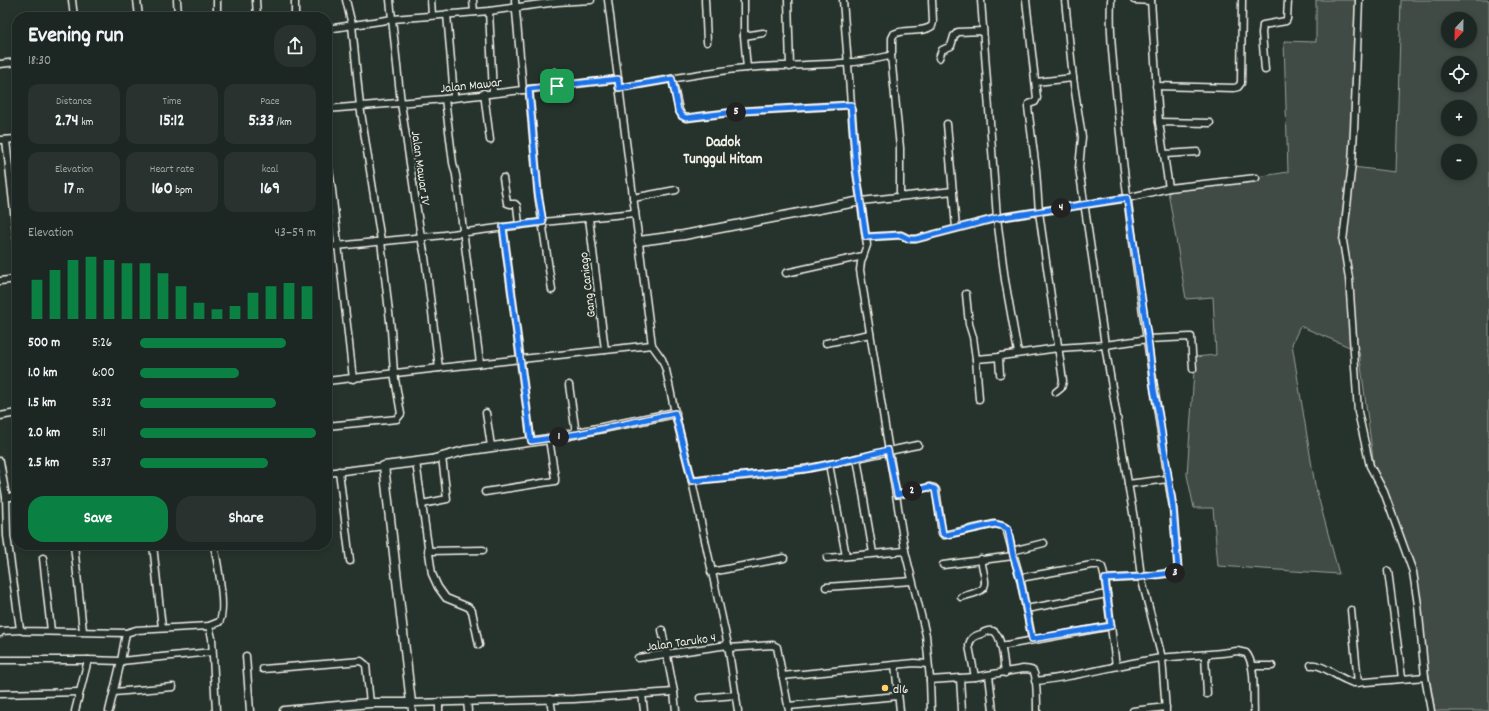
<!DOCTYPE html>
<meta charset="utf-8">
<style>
body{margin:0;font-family:Dekko,sans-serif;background:#29322f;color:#f1f3f6;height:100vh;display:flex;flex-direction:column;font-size:15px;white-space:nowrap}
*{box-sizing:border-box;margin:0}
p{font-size:13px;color:#a0a5a5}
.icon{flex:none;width:22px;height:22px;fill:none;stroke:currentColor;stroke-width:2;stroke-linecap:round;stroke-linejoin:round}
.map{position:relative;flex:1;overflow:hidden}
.details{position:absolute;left:12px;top:12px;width:320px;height:538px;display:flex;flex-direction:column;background:#1c2622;border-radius:16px;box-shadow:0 2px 6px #0003,0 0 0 1px #3a4340}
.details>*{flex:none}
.needle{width:26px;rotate:202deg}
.fabs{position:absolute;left:1441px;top:12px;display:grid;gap:8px}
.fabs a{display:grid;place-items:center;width:36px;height:36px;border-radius:50%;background:#1c2622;box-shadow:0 2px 6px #0003,0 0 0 1px #3a4340;font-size:20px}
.pin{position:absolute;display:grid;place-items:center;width:34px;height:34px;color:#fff;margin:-17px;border-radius:8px;box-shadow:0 2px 6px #0006}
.km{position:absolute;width:20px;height:20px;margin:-10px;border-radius:50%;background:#222;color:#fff;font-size:11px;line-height:20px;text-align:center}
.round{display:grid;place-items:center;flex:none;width:42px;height:42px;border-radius:16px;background:#29322f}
.head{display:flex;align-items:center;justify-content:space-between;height:68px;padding:0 16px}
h1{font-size:22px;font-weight:700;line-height:30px}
.stats{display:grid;grid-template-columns:repeat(3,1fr);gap:6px;height:68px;padding:4px 16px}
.stats div{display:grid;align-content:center;border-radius:10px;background:#29322f;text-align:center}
.stats b{font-size:17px;font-weight:700}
.stats small{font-size:11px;font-weight:400}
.stats p{font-size:11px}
.chart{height:112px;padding:8px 16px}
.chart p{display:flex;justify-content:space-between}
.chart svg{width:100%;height:72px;margin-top:4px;stroke:#0b8043;stroke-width:6}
.primary-button{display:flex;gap:8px;margin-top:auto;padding:8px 16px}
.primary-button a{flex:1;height:46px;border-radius:16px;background:#0b8043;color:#fff;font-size:16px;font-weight:700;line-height:46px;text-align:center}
.primary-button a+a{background:#29322f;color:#f1f3f6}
ul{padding:0 16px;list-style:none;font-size:13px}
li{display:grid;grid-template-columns:64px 48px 1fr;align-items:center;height:30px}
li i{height:10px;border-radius:5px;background:#0b8043}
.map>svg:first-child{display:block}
</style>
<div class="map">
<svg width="1489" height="711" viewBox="0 0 1489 711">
<rect width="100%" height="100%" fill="#26332d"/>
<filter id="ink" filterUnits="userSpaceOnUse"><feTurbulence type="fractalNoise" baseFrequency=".025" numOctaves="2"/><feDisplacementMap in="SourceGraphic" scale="8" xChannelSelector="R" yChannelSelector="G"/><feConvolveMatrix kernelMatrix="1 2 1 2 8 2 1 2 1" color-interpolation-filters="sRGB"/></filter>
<g filter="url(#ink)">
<path fill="#414b45" stroke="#9a9e96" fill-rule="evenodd" d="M1316,0H1360L1352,167L1396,172L1401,0H1489V711H1435L1416,595L1412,563L1375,474L1359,351L1300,326L1292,344L1315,485L1339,574L1218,566L1213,508H1194L1187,475L1195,357L1216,355L1213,297L1186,299L1168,191L1288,172L1284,41L1316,42ZM1448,19H1470V41H1448ZM1448,63H1470V85H1448ZM1448,107H1470V129H1448ZM1448,151H1470V173H1448Z"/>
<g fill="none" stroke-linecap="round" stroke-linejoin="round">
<defs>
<g id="minor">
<path d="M72,0L74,17"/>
<path d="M137,0L139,17"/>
<path d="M177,0L178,17"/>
<path d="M217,0V17"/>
<path d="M256,0L257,17"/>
<path d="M390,0L401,103L421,237L425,257L439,368"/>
<path d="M431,0L432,15"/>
<path d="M473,0L474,12"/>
<path d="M515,0L523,90"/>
<path d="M608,0L652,345L662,359L666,370L675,413L692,481L728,645L738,711"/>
<path d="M705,0L707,42"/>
<path d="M744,0V36L747,68"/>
<path d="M788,0L790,67"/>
<path d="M843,0L856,169L867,245L861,262L860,270L905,551L926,635L930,680L975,677L1023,669C1026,669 1030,669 1033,671C1037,676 1037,703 1037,711"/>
<path d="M981,0L997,218L1005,280L1018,353"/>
<path d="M1026,0L1037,98L1035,102L1029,104L1028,107L1036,170L1039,212L1063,381L1061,388L1056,392"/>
<path d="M1065,0L1073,78L1082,137L1079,168L1105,345L1148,339L1190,337H1191L1193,369"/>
<path d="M1111,0C1109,39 1115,76 1118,114C1130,237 1150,358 1168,479L1128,484"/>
<path d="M1134,0L1151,1"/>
<path d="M1151,0L1159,122L1169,188"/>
<path d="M1359,0L1354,130L1352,163L1343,241L1349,278L1358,412L1370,466L1384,492L1413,572L1418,605L1425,677L1431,711"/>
<path d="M489,11L493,93"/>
<path d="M447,14L454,96"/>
<path d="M295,17V0"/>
<path d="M327,29L393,19L489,11L557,2L591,0"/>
<path d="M744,36L763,33"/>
<path d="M891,55L900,148V196"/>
<path d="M939,58L942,50L951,46L954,36L958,32L983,31"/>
<path d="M0,64L17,62"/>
<path d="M1265,70L1262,33L1263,25L1286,21L1287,19L1288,0"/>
<path d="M555,72L557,86"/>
<path d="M672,79L679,110L682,116L686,118L743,111L851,105"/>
<path d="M1036,82L1073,78"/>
<path d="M1156,86L1234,88L1238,87L1241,83L1242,0"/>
<path d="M619,88C662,81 703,72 746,68C793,64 844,67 889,56L892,53V38L894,34C905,28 921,34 932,26L933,22L932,0"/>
<path d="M529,89L538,193L552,290"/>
<path d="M484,93L490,140"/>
<path d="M445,99L453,163L456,175L480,363"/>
<path d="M327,109L445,99L618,79"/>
<path d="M1159,122L1210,123"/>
<path d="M947,124L956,228"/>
<path d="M0,140L17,139"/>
<path d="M6,140L17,239"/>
<path d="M1165,154L1197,152"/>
<path d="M327,157L332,190L353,379"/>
<path d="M503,178L507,203L510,204H515L517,206L519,225"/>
<path d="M633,198L676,190"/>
<path d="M861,201L953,191"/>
<path d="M589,218L605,350"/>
<path d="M503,227L531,441"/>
<path d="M866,237L901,235L909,239H916L997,218L1127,198L1169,188L1256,178"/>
<path d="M327,247L444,235L543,222L635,213"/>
<path d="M786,273L863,256"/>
<path d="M0,281L17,279"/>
<path d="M966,294L969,324L973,337L976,359L979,399"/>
<path d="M826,343L870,334"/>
<path d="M976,359L1000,357"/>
<path d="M1000,374L999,359L1001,356L1058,348L1105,345L1134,519L1141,577L1162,658L1166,711"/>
<path d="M327,381L439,368L652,345"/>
<path d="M569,385L576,434"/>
<path d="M486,413L491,446"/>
<path d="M0,416L17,413"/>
<path d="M327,426L397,419L401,414L394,373L391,330L381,241L360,106L352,25L346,0"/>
<path d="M857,458L873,553"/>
<path d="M0,461L6,497L7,536L20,629L23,631L126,633L121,661L109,711"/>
<path d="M416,462L432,574L438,587L446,598L468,607L472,611L479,645"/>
<path d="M829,464L846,556"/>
<path d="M339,471L350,561"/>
<path d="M327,473L384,466"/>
<path d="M692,481C729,476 767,475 804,469C843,463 880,452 918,445"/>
<path d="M485,492L555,481V478L549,439"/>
<path d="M897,495L929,487L934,488L936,490L942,533L944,535L995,524L1003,526L1006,528L1020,578L1032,639"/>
<path d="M6,497H17"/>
<path d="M422,504L447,499L442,457"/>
<path d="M74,545L83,631"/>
<path d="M153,545L162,628"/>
<path d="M428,551L483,550"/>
<path d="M1012,551L1044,543"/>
<path d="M43,558L51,631"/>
<path d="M827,558L905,551"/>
<path d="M943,565L1013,556"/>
<path d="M1388,571L1402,678"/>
<path d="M711,572L784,558"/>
<path d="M1020,578L1092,565H1099L1102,567L1105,579L1116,666"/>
<path d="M1105,579L1141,577L1177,572L1178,569L1173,507L1168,479"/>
<path d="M826,587L912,581"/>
<path d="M961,597C992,589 986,588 981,559"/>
<path d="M1026,609L1107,594"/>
<path d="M1351,610L1358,683"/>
<path d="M209,626L212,638L216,711"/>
<path d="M662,630L674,692"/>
<path d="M0,633L1,631L21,630"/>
<path d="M126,633L136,630L209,626L219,622C227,611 217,560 214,545"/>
<path d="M1001,646L1111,626"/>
<path d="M728,648L773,645L777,647L789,711"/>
<path d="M1205,655L1207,694"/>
<path d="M246,656L250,711"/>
<path d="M638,658L728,645"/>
<path d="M0,660H88L75,711"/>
<path d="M88,660L121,661L212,652"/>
<path d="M895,665L900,711"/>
<path d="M1311,665C1322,663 1340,680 1354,683L1425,677"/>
<path d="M1252,666H1272"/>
<path d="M263,669L361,661L366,665L370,703"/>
<path d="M989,675L993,711"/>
<path d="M782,676L914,663L928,664"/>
<path d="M975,677L969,646C970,638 974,636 981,634C984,632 989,630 993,631C1002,634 1004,664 1005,673"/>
<path d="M960,678L962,711"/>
<path d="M930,680L931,711"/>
<path d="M1035,681C1078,677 1119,664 1161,658C1187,655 1212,655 1237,651L1246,653C1256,663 1253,697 1254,711"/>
<path d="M114,692L173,687"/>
<path d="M0,694L79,692"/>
<path d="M642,694L644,711"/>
<path d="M700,698L736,695"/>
<path d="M550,699L552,711"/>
<path d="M467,701L468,711"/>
<path d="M439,702V711"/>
<path d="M788,706L898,696"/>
<path d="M412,711L411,703L574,699L674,692L676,711"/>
<path d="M1133,711L1166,707"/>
</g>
<g id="tertiary">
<path d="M639,241L684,235L861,201"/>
<path d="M284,711L370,703H411L384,466L431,460L464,451L549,439L675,413"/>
</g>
</defs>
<use href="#minor" stroke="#f4f1e8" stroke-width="9"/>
<use href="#tertiary" stroke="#f4f1e8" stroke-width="11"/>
<use href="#minor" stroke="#26332d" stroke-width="6"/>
<use href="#tertiary" stroke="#26332d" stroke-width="8"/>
</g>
</g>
<g fill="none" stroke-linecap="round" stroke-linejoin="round" filter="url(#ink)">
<defs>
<path id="route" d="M618,79L619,88L672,79L678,110L682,116L686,118L743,111L851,105L856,169L866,237L901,235L909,239H916L997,218L1127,198L1148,339L1154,390L1159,415L1173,507L1178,569L1177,572L1141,577L1105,579L1111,626L1032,639L1020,578L1013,556L1008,529L1003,526L995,524L946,535L943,534L935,489L929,487L897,495L888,450L857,458L806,469L692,481L675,413L578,434L531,441L503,227L543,222L538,193L529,89Z"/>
</defs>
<use href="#route" stroke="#fff" stroke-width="8"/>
<use href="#route" stroke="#1a73e8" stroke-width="5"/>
</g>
<circle fill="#ffd166" stroke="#26332d" stroke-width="1.5" cx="885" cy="688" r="4"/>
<g text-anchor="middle" stroke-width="4" stroke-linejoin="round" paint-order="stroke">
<g font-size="13" fill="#f4f1e8" stroke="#26332d">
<text transform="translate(471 84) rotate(-6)" y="5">Jalan Mawar</text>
<text transform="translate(422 168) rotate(82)" y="5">Jalan Mawar IV</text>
<text transform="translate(586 285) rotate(-97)" y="5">Gang Caniago</text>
<text transform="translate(681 641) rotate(-8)" y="5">Jalan Taruko 4</text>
</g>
<g font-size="13" fill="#f4f1e8" stroke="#26332d" text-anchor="start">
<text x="893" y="693">d16</text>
</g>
<g font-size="15" font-weight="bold" fill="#f4f1e8" stroke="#26332d">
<text x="723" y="146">Dadok<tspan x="723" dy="17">Tunggul Hitam</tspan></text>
</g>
</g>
</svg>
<div class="fabs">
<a><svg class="needle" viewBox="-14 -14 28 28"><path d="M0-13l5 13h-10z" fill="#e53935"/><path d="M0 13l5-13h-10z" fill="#a0a5a5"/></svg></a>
<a><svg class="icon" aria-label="locate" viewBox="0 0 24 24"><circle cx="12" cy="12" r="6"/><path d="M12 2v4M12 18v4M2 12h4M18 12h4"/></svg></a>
<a>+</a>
<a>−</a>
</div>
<div class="pin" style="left:557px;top:86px;background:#1e9e55"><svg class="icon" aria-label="arrive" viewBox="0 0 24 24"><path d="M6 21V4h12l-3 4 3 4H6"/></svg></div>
<b class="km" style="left:559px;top:437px">1</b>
<b class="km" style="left:912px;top:491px">2</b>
<b class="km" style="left:1175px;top:573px">3</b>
<b class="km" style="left:1061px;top:208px">4</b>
<b class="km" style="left:736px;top:112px">5</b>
<section class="details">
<div class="head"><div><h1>Evening run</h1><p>18:30</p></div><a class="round"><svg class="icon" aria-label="share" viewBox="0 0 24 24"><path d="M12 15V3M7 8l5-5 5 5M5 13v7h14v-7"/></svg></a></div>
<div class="stats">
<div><p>Distance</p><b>2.74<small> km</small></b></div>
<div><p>Time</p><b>15:12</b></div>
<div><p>Pace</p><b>5:33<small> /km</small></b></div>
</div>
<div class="stats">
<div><p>Elevation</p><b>17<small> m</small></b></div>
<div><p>Heart rate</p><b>160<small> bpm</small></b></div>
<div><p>kcal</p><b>169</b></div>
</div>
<div class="chart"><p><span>Elevation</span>43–59 m</p>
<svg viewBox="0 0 160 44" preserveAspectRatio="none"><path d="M5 44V20M15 44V14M25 44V8M35 44V6M45 44V8M55 44V10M65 44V10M75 44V16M85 44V24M95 44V34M105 44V38M115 44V36M125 44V28M135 44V24M145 44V22M155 44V24"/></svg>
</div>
<ul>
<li><b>500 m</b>5:26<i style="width:83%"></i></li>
<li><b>1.0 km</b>6:00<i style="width:56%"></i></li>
<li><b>1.5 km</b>5:32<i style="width:77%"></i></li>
<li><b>2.0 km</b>5:11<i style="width:100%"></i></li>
<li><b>2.5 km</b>5:37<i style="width:73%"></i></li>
</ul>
<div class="primary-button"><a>Save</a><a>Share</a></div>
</section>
</div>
